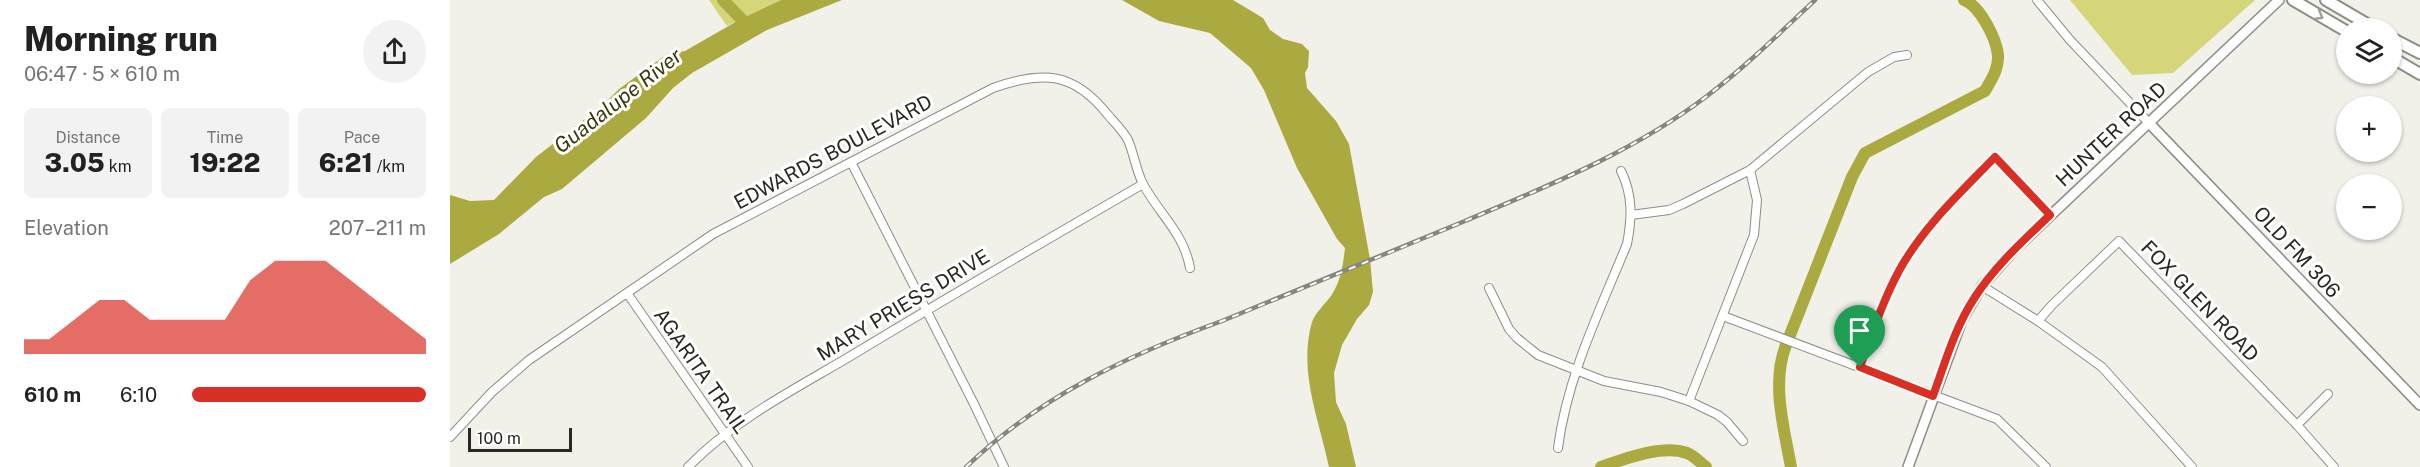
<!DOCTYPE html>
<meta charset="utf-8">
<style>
body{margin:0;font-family:"Public Sans",sans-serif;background:#f2f2f2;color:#222;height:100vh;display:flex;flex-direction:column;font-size:22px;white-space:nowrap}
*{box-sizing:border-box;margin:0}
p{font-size:20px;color:#767676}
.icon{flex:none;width:33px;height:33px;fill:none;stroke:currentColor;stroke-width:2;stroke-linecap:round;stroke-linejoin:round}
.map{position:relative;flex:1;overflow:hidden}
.drawer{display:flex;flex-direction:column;background:#fff;width:450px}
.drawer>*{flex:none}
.buttons{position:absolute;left:1886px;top:18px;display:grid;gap:12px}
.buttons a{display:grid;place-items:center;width:66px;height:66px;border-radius:50%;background:#fff;box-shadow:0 2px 4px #0004;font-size:30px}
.scale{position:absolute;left:18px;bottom:15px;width:104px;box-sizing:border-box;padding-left:6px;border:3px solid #282825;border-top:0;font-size:16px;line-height:21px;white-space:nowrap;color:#282825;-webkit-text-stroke:4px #fffffe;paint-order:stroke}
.pin{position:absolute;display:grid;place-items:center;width:51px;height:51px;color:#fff;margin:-62px -26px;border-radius:50% 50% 50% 0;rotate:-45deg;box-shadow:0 0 6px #0007}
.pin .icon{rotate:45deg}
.round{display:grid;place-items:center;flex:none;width:63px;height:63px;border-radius:32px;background:#f2f2f2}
.headline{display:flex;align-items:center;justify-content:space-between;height:102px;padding:0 24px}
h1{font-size:33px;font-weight:800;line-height:45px}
.stats{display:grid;grid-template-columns:repeat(3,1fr);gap:9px;height:102px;padding:6px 24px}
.stats div{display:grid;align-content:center;border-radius:9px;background:#f2f2f2;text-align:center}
.stats b{font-size:26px;font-weight:800}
.stats small{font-size:16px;font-weight:400}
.stats p{font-size:16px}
.chart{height:168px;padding:12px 24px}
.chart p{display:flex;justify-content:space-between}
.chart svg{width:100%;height:108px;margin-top:6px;fill:#d93025;opacity:.7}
ul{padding:0 24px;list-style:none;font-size:20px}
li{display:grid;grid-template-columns:96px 72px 1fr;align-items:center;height:45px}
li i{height:15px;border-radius:8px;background:#d93025}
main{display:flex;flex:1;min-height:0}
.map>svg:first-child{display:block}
</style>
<main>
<section class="drawer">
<div class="headline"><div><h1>Morning run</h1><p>06:47 · 5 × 610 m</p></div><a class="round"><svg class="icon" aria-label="share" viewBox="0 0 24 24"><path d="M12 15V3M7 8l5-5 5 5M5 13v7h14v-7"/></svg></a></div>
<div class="stats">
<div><p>Distance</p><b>3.05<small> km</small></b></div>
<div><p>Time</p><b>19:22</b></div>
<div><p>Pace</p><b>6:21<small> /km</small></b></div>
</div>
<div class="chart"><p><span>Elevation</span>207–211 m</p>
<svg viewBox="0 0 160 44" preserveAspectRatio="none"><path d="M0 44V38L10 38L20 30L30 22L40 22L50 30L60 30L70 30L80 30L90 14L100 6L110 6L120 6L130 14L140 22L150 30L160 38V44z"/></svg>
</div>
<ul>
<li><b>610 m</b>6:10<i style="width:100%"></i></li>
</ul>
</section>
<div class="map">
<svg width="1970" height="467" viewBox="0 0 1970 467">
<rect width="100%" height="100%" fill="#f1f1e9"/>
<g fill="#d5d579">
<path d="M259,0H331L277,26Z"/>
<path d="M1620,0H1805L1723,73L1682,75Z"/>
</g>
<g fill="#abaa40">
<path d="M331,0H392L317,30L242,73L223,88L196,118L112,189L94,197L49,234L0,264V195L20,201L44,200L86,157L153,105L169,89L217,54L235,51L289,20Z"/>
<path d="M672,0H783L813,18L820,30L833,39L852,44L859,51L858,67L855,73L857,88L886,121L899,144L920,259L923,292L919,305L907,319L892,345L884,373L886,402L896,424L906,467H879C869,419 848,371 862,322C865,313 875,304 881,296C891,281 893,265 895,248L887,239L847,168L814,90L801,68L760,33L709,21Z"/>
</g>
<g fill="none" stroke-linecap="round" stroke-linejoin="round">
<g stroke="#abaa40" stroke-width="12">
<path d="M273,0L301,29"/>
<path d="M1340,335L1402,177L1415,153L1535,91C1541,80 1549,69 1548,55C1546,38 1530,6 1514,0"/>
<path d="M1336,345C1321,383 1334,428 1341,467"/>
<path d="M1151,467C1174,459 1212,444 1237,453C1243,455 1251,463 1256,467"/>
</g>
<defs>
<g id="minor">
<path d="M1587,0L1620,40L1699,123"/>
<path d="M401,162L524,404L554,467"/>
<path d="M1181,215L1219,210L1233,204L1300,170L1418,72L1444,57L1457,55"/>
<path d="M1532,286L1588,321L1652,367L1742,467"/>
<path d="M1039,288L1059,329L1067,338L1088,355L1154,381L1211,392L1239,401L1268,415L1277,422L1293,441"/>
<path d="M177,293L298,467"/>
<path d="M1273,316L1547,419L1596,467"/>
<path d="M1588,321L1602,305L1669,241L1847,425L1884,467"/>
<path d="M1410,367C1422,334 1433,300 1450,269C1474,226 1511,192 1545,157L1600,215"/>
<path d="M1239,401L1304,235L1307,200L1300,170"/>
<path d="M1847,425L1878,394"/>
<path d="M0,437L42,392L79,360L263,234L543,88C593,70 624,72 658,115C665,123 673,131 678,140C684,154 686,170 693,184C709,214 734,233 740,268"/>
<path d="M1108,448C1117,377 1150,310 1177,244C1182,218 1183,195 1171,171"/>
<path d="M238,467C284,420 343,390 399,357C496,298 595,241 693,184"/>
</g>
<g id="tertiary">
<path d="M1699,123L1970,405"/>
<path d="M1458,467L1512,320L1532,286L1563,251L1829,0"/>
</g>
<g id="secondary">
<path d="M1843,0L1896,31"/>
<path d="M1876,0L1924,28"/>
<path d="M1941,38L1970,53"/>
<path d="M1941,57L1970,74"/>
</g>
</defs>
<use href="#minor" stroke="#8d8e86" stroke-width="10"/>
<use href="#tertiary" stroke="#8d8e86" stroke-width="12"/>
<use href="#secondary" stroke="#8d8e86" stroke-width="14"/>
<use href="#minor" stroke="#fff" stroke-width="8"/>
<use href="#tertiary" stroke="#fff" stroke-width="9"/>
<use href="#secondary" stroke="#fff" stroke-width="10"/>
<defs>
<path id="rail" d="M516,467C589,397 678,355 772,321C853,288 934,255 1015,221C1098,186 1185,151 1257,96C1295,67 1330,33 1365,0"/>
</defs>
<use href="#rail" stroke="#868680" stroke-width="4.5"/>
<use href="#rail" stroke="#fffffe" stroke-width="2" stroke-dasharray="7" stroke-linecap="butt"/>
</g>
<defs><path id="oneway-chevron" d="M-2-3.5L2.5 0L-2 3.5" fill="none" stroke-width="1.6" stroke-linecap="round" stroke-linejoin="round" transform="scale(1.5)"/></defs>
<use stroke="#9e9e9d" href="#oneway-chevron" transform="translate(1869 16) rotate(31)"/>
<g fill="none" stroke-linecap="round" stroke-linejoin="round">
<defs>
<path id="route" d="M1545,157L1600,215C1573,241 1545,266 1525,297C1505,327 1495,363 1483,396L1410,367C1422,334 1433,300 1450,269C1474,226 1511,192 1545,157Z"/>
</defs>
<use href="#route" stroke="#fff" stroke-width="12"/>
<use href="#route" stroke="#d93025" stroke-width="8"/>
</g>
<g text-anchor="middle" stroke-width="6" stroke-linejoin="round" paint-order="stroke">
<g font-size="20" fill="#282825" stroke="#fffffe">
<text transform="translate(1661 134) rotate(-43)" y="7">HUNTER ROAD</text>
<text transform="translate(383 152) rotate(-28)" y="7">EDWARDS BOULEVARD</text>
<text transform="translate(1847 252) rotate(47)" y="7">OLD FM 306</text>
<text transform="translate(1750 301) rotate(46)" y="7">FOX GLEN ROAD</text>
<text transform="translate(453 305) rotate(-31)" y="7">MARY PRIESS DRIVE</text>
<text transform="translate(251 371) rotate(55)" y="7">AGARITA TRAIL</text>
</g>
<g font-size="21" font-style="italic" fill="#3b3a0e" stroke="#fffffe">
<text transform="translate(168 101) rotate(-38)" y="7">Guadalupe River</text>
</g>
</g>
</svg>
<div class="buttons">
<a><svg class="icon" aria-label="layers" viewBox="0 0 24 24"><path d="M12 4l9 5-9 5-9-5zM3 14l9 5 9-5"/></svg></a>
<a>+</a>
<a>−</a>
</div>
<div class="scale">100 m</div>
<div class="pin" style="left:1410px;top:367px;background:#1e9e55"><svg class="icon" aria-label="arrive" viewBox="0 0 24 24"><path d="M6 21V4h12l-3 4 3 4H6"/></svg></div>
</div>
</main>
